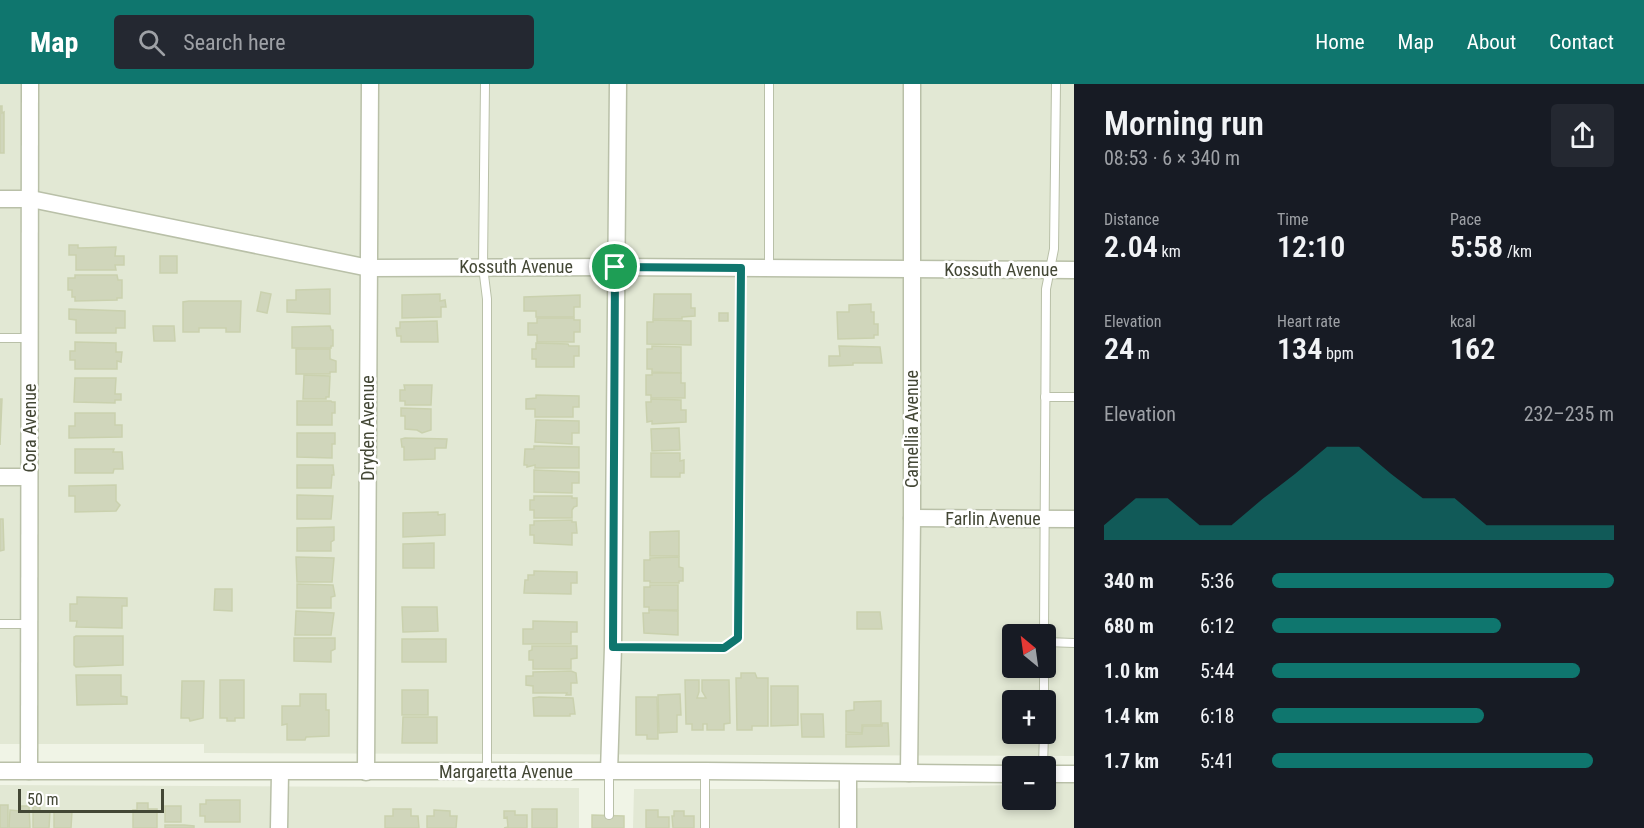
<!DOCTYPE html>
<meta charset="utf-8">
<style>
body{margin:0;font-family:"Roboto Condensed",sans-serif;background:#242831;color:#f1f3f6;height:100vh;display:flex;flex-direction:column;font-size:22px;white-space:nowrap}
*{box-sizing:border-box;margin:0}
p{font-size:20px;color:#9ea1a6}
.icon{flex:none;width:33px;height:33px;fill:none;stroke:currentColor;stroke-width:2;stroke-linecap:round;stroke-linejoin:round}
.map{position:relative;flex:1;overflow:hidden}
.sheet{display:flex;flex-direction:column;background:#171b24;width:570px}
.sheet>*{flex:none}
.needle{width:39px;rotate:331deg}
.controls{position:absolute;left:1002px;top:540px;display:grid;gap:12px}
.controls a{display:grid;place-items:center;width:54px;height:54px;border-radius:6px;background:#171b24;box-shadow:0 3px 9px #0003;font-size:30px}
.scale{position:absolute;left:18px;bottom:15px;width:146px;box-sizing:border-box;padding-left:6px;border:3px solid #434735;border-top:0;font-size:16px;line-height:21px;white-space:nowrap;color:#434735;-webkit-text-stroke:4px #fff;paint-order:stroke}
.pin{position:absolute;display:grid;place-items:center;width:51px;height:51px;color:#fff;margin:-26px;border:3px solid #fff;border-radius:50%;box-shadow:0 2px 6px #0007}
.round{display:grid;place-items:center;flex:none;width:63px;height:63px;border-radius:6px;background:#242831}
.overview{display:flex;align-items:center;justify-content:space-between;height:102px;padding:0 30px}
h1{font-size:33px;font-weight:600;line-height:45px}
.stats{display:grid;grid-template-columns:repeat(3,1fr);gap:9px;height:102px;padding:6px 30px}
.stats div{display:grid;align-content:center}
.stats b{font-size:30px;font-weight:600}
.stats small{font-size:16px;font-weight:400}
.stats p{font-size:16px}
.chart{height:168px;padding:12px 30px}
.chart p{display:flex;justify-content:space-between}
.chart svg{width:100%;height:108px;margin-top:6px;fill:#0f766e;opacity:.7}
ul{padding:0 30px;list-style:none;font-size:20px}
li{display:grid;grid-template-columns:96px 72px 1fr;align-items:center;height:45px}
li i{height:15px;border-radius:8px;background:#0f766e}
header{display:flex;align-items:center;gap:36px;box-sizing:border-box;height:84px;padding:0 30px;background:#0f766e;color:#fff}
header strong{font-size:28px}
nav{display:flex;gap:33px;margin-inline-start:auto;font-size:21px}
.search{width:420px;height:54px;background:#242831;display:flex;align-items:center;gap:15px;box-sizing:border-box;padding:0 21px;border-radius:6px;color:#9ea1a6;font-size:22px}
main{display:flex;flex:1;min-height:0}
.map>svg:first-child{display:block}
</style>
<header>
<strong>Map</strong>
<div class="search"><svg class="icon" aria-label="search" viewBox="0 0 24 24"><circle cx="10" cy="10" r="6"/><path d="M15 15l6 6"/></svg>Search here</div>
<nav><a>Home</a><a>Map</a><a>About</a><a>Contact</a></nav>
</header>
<main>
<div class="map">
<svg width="1074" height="744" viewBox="0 0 1074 744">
<rect width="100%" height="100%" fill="#f0f4e6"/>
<g fill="#e2e8d4" fill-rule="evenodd">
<path d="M0,0H1074V672L204,669V660H0ZM1012,550H1046V584H1012ZM1012,616H1046V650H1012Z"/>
<path d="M1074,699V744H633L634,705H822L1012,701V716H1046V700Z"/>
<path d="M0,701L579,704V744H0Z"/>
</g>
<g fill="#d0d6bb" stroke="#cad1ae" stroke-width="1.5">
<path d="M0,22H2V29L4,28V69H0Z"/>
<path d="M69,161H78V164L116,163L115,172H124V181H115L116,186H76V171H69Z"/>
<rect x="160" y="172" width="17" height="17"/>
<path d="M75,191H117L118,196H122V214H117V216L75,217V213H72V206H68V194H75Z"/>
<path d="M330,205V230L287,228V216H296V206Z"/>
<path d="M261,208L271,210L267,229L257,227Z"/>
<path d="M440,210V217L445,216L446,223H441V233L402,234V211Z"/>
<path d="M654,210H691V224H695V232L682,233V235H653Z"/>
<path d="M580,211V223H574V233H536V227H524V213Z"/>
<path d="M189,217H241L240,248H226V244H199V248H183V218Z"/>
<path d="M871,220V228H874V240H878V251H874V254L838,255L837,228H849V221Z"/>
<path d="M69,225L125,227V244H116V249H76V236L69,235Z"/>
<rect x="719" y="229" width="9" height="8"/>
<path d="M537,234H574V236H580V248H574V258H537V251H528V239H537Z"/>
<path d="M653,236L691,237V261L647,260V238H653Z"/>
<path d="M437,237L438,258H401V252H397L396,244H400V238Z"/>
<path d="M153,242H174L175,257H154Z"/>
<path d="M330,242L331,246H333V262H331V264H292V243Z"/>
<path d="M75,258L116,259V268H122L121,278L117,277V285H75V276H70V267H75Z"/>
<path d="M536,259L568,260L569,262H579V272H574V283H536V275H532V265H536Z"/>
<path d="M652,262L681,263V289L652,288V285H647V265H652Z"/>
<path d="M839,262L880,263L882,279H853V281L829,282V272H840Z"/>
<path d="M296,265H330V275L336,277V288H330V290H296Z"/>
<path d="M652,289H681V299H685V314H651V311H646V291H652Z"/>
<path d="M304,291L330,292L329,313H326V315H303Z"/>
<path d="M75,294H116L115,310H121V316H115V319L74,318Z"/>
<path d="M404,301H432L431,321H405V317H400V306H405Z"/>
<path d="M536,311L579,312V323H573V333H535V325H526V315L536,314Z"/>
<path d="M0,315H2L0,361Z"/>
<path d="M651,315L681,316V326H686V338L652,340V337L647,338L646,318H651Z"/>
<path d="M297,317H331L332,318H335V329H332V341H297Z"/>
<path d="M401,324L431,325V346L422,349L417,346L405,345V332H401Z"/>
<path d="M75,329H115V341H122V353L69,354V342H75Z"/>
<path d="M536,336L579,337V349H572V360L535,358Z"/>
<path d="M679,344L680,366L652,367L651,345Z"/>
<path d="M297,349H335V360H332V374L297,373Z"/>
<path d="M405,354L447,355L446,364H435V375L404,376V363H402L401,355Z"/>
<path d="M534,362L579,363V384H535V381L527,383V381H524L525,365H534Z"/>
<path d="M75,365H114L113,368H122L123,385H114L113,389H75Z"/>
<path d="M651,369H680V377L684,376V389H680V393H651Z"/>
<path d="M297,381H333L334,391H332L331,404H297Z"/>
<path d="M534,386L579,388V399H572V409L534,408Z"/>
<path d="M116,401V417L120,421L116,427L75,428V412H69V402Z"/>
<path d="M297,411L333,412L331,435H297Z"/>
<path d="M534,412H572V414H577V422L574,423L572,426V434H534V426H530V416H534Z"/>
<path d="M438,428V431L445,430V451L403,453V429Z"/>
<path d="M0,435H3L4,466L0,467Z"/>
<path d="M572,436V438H576L577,449H572V461L534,459V451H530V441H534V437Z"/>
<path d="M334,443V456L331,458V467H297V444Z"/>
<path d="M679,447V472H650V448Z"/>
<path d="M434,459V484H403V460Z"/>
<path d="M296,473L334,474L332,498H297Z"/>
<path d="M679,473V483L683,484V497H679V499H650V497H644V476H650V474Z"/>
<path d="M534,487L577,488V499H571V510L524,509L525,496H528V491H534Z"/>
<path d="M297,500L333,501L335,512L331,513V524H297Z"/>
<path d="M650,501H678V526H649V523H644V503H650Z"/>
<path d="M215,505H232V527L214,526Z"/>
<path d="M77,513L127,514V522H122V544L76,543L77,537H70V520H77Z"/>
<path d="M402,523H437L438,547L403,548Z"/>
<path d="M649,526L678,527V551L644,549L643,529H649Z"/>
<path d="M296,527L334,529L331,551H295Z"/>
<path d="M857,528H880L882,545H857Z"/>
<path d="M533,537L577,538V548H571V560H523V545H533Z"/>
<path d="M76,552H123V581L76,583L74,581V553Z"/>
<path d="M294,554H335V565L331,567V578L294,577Z"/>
<rect x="402" y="555" width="44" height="23"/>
<path d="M532,562H577V574L571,575V585H533V576H529V567L532,566Z"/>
<path d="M571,587L576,589L577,599H571V611H566L567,609H533V602L526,601V592H533V588Z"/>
<path d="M741,589H755L757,594H768V642H752V646H737L736,594H741Z"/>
<path d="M76,591H121V612L127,613V620L77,621Z"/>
<path d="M220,596H244V634H235V637H227V634H220Z"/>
<path d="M685,596H699V608L697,614H706L702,607V596H729L730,639L724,640V646H707V640H703V646H692V640H686Z"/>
<path d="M182,597H204L203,634L190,637L189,634H181Z"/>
<path d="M771,602H798V641L771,642Z"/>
<rect x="402" y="606" width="26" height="25"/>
<path d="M300,610H326V626H329V652L306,653L305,656H287V640L282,641V622H300Z"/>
<path d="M680,610L681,631H677V648L659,649L658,611Z"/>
<path d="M539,613L573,614L575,630H570V632H534L533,614Z"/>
<path d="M636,613H657L658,655H647V651H636Z"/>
<path d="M881,617V641H862V649L846,648V627L854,626V618Z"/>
<path d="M801,630H823L824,653H802Z"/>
<path d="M403,633H437V659H402Z"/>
<path d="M882,639H888L889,662L846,663V650H862L863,642H882Z"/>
<path d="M206,716H240V738H205V732H200V720H206Z"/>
<path d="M137,719H148V725H157V744H133V726H137Z"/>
<rect x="0" y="721" width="8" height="23"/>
<path d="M21,722H29L30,744H9L10,726L20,727Z"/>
<path d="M33,722H40V727H50L49,744H33Z"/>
<rect x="165" y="722" width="16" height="16"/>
<path d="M393,725H411V732H418L419,744H385V732H393Z"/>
<rect x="532" y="725" width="25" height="19"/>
<path d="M434,726L450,727V732H457L456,744H427V732H434Z"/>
<path d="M646,726H658V733H669V744H646Z"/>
<path d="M54,727H72L71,744H54Z"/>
<path d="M504,727H515V731H527V744H504L508,743L507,733L504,734Z"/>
<path d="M674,727H684V732H694V744H673L672,732H674Z"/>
<path d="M592,731L624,732V744H592Z"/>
<path d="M165,741H184L194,742V744H165Z"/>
</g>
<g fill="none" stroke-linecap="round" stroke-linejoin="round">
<defs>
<g id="service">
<path d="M485,0L483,183L487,215V688"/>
<path d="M769,184V0"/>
<path d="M0,254H30"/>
<path d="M1045,313H1074"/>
<path d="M0,540H29"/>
<path d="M1044,550L1046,205L1054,165L1056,0"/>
<path d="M1046,558L1074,559"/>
<path d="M613,563L724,564L738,554L741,184"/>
<path d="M1044,616V584"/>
<path d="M1043,682L1044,650"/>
<path d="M609,731V688"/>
<path d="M705,744V687"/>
</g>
<g id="minor">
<path d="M0,115H31L369,184L615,183L1074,186"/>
<path d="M0,393H29"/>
<path d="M912,434L1074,435"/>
<path d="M0,687H705L1012,690"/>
<path d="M29,687L30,0"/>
<path d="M366,688L370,0"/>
<path d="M609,688L613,563L618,0"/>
<path d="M909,689L912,434V0"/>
<path d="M1046,690H1074"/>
<path d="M279,744L280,689"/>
<path d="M848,744V689"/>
</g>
</defs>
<use href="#service" stroke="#b9c0a8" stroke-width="10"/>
<use href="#minor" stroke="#b9c0a8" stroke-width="19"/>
<use href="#service" stroke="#fff" stroke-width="8"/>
<use href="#minor" stroke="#fff" stroke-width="16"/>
</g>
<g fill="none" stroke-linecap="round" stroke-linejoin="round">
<defs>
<path id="route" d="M615,183L741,184L738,554L724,564L613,563Z"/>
</defs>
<use href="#route" stroke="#fff" stroke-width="12"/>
<use href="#route" stroke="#0f766e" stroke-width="8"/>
</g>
<g text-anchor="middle" stroke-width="5" stroke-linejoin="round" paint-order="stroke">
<g font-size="18" fill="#434735" stroke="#fff">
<text x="516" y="189">Kossuth Avenue</text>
<text x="1001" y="192">Kossuth Avenue</text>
<text transform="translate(30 344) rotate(-90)" y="6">Cora Avenue</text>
<text transform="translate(368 344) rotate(-90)" y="6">Dryden Avenue</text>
<text transform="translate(912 345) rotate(-90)" y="6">Camellia Avenue</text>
<text x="993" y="441">Farlin Avenue</text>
<text x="506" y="694">Margaretta Avenue</text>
</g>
</g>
</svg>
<div class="controls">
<a><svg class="needle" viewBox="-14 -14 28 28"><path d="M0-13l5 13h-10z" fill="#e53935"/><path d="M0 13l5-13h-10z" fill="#9ea1a6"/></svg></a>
<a>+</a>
<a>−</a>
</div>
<div class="scale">50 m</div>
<div class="pin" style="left:615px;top:183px;background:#1e9e55"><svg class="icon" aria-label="arrive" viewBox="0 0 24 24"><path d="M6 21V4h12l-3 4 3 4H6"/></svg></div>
</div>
<section class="sheet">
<div class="overview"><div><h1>Morning run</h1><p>08:53 · 6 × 340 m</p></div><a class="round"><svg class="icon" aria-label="share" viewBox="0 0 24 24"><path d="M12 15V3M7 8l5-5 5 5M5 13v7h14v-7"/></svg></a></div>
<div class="stats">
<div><p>Distance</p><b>2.04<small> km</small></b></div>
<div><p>Time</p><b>12:10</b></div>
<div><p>Pace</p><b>5:58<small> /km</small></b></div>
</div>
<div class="stats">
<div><p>Elevation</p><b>24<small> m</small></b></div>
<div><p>Heart rate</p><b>134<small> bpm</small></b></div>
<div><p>kcal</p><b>162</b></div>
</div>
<div class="chart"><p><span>Elevation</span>232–235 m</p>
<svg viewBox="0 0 160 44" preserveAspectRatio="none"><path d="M0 44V38L10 27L20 27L30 38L40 38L50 27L60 17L70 6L80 6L90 17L100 27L110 27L120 38L130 38L140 38L150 38L160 38V44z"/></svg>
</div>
<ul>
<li><b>340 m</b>5:36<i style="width:100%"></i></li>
<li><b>680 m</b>6:12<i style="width:67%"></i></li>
<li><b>1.0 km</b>5:44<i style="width:90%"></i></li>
<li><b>1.4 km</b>6:18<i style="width:62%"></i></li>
<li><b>1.7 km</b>5:41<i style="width:94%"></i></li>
</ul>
</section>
</main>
